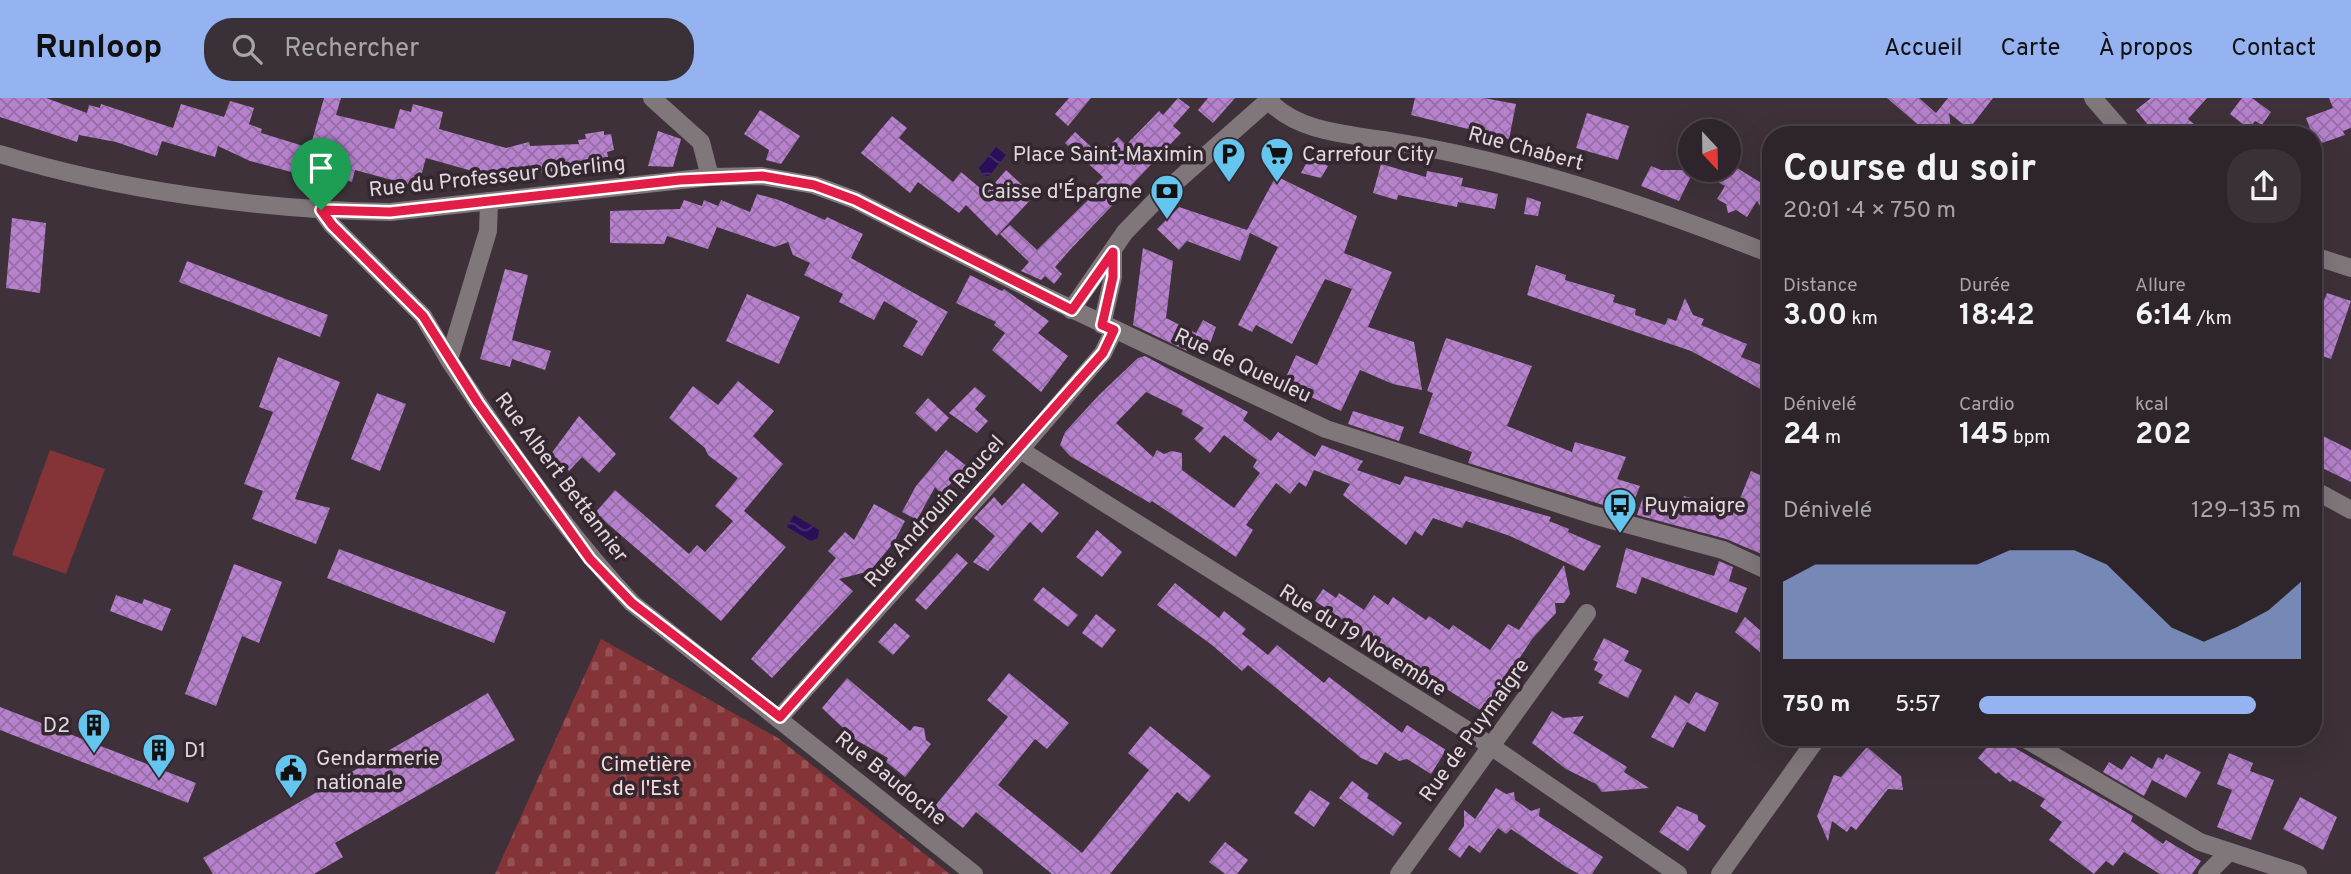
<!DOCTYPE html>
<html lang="fr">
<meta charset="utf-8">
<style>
body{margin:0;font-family:Overpass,sans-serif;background:#3a3138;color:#f1f3f6;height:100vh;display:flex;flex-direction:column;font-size:26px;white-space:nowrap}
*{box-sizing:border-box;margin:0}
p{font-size:23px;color:#a7a5a9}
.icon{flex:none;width:38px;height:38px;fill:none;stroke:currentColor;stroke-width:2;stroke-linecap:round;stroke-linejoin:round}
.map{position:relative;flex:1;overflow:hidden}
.details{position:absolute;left:1762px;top:28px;width:560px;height:620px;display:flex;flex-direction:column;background:#2e252c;border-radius:28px;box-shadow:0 7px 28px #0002,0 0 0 2px #494248}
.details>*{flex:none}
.needle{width:46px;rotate:158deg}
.tools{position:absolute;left:1678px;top:21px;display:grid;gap:14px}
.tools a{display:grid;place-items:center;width:63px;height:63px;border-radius:50%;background:#2e252c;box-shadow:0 7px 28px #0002,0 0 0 2px #494248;font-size:35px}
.pin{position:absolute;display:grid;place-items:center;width:60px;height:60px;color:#fff;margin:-72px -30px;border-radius:50% 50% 50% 0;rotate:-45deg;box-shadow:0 0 7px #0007}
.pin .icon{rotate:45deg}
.round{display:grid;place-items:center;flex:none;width:74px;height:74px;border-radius:28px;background:#3a3138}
.headline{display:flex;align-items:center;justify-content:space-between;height:119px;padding:0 21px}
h1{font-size:38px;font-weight:700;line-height:52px}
.figures{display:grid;grid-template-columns:repeat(3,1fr);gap:10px;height:119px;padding:7px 21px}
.figures div{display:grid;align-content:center}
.figures b{font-size:30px;font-weight:700}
.figures small{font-size:19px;font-weight:400}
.figures p{font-size:19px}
.chart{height:196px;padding:14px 21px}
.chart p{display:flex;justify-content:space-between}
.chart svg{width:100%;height:126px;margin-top:7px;fill:#95b2f1;opacity:.7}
ul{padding:0 21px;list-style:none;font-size:23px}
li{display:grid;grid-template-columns:112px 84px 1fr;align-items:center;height:52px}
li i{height:18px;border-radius:9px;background:#95b2f1}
header{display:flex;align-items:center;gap:42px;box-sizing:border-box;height:98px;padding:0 35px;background:#95b2f1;color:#111}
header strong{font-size:33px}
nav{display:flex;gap:38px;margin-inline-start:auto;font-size:24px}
.search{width:490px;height:63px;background:#3a3138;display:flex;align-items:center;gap:18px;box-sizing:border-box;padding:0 24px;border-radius:28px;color:#a7a5a9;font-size:26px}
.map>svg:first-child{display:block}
</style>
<header>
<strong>Runloop</strong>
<div class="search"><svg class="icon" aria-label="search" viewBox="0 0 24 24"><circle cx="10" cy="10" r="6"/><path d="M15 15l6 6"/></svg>Rechercher</div>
<nav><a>Accueil</a><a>Carte</a><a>À propos</a><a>Contact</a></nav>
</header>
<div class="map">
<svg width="2351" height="776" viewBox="0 0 2351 776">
<defs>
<pattern id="cemetery-stones" width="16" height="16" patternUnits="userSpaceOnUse" patternTransform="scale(1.75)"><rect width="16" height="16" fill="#843437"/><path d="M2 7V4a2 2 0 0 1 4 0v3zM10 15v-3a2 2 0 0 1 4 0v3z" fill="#955154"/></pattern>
<pattern id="water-waves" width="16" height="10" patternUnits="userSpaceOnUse" patternTransform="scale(1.75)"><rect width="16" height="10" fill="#2b0e5a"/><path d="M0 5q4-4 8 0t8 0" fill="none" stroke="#493071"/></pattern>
<pattern id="building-cross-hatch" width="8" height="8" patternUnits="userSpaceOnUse" patternTransform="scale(1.75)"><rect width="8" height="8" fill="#b781ce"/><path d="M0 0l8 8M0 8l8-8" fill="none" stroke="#946ea4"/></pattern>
</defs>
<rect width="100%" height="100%" fill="#3e313a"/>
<path fill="url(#cemetery-stones)" d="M601,541L778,640L950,776H495Z"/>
<path fill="#843437" d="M50,352L105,371L66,476L12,457Z"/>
<g fill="url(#water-waves)">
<path d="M996,49L1006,57L989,78L983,77L979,70Z"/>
<path d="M794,417L819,432L818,440L811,443L787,429Z"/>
</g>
<g fill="url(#building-cross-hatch)" fill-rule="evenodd">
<path d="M0,0H46L87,15L89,7L100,10L101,6L173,30L181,6L224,19L230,3L254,10L249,26L262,31L261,35L310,50L324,0H341L336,17L394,31L400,11L411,14L413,6L443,14L439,31L506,50L529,44L530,48L579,46L578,42L586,41L585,36L604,33V37L611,36L614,52L607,54L609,65L562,73L490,78L426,60L418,89L355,72L352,84L319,75L317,81L250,63L218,48L215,59L162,43L157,58L116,44L79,37L77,44L0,19Z"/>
<path d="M1069,0H1091L1068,28L1055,16Z"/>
<path d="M1178,0L1190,9L1173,28L1181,35L1069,153L1055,169L1062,176L1054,186L1045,178L1041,182L1021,173L1029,164L1000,136L1010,127L1037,152L1096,94L1092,90L1103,79L1065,45L1075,34L1100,57L1118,39L1126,47L1159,13L1163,17Z"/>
<path d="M1208,0H1235L1213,25L1198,12Z"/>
<path d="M1415,0H1484L1516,6L1509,41L1411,17Z"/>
<path d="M1887,0H1919L1936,15L1948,0H1993L1969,31L1949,15L1952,37H1930Z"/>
<path d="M2151,0H2207L2188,21L2207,37H2156L2136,12Z"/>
<path d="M2242,0H2252L2271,14L2262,27L2255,23L2249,31L2230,16Z"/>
<path d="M2329,0H2351V30L2343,33L2345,37L2316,47L2306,20L2333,10Z"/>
<path d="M760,12L800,38L781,66L766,62L769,52L744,36Z"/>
<path d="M1587,15L1629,28L1618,62L1576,50Z"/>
<path d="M892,18L907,30L899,40L953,84L961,74L986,95L1006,72L1034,98L997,138L966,107L959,115L918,84L910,95L861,55Z"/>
<path d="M658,33L681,41L673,69L648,68Z"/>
<path d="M1310,58L1328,68L1321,80L1301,75Z"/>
<path d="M1729,65L1771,91V127L1757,103L1747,119L1736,112L1728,115L1726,106L1717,101L1725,88L1696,72H1729Z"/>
<path d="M1381,66L1426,79L1427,73L1463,80L1461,88L1498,96L1495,111L1458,104L1457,109L1398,97L1397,102L1373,95Z"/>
<path d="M1651,68L1661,72H1694L1679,103L1641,88Z"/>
<path d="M1276,78L1357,118L1344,155L1392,174L1368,229L1414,244L1422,292L1393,286L1360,272L1341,313L1283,286L1296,257L1317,267L1352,191L1325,181L1292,246L1256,227L1252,234L1238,227L1278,149L1250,135L1240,163L1187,143L1179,152L1157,131L1179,109L1247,132Z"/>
<path d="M757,96L779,102L825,122L827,119L863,136L851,160L948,214L922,258L903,248L918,223L884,203L874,222L839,204L843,196L804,177L810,165L793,157L788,144L775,149L717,129L708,151L667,138L664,146L610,145V113L680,111L684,102L702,108L704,102L718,108L721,102L750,114Z"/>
<path d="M1527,99L1541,104L1538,118L1524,116Z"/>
<path d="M12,120L46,125L40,195L6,190Z"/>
<path d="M1143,150L1173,163L1166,220L1196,235L1192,243L1203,222L1216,229L1207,254L1191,245L1187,253L1133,227Z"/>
<path d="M187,163L328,217L320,239L179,184Z"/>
<path d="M1536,167L1566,177L1565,182L1615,197L1613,204L1636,211L1635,217L1665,227L1668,220L1676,223L1685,200L1693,217L1704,221L1701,227L1747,246L1741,259L1771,271L1764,293L1691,253L1527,197Z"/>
<path d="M505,171L528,177L512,242L551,253L545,272L512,261L510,269L480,261Z"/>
<path d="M970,177L1002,193L1004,191L1049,223L1038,235L1068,258L1041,294L992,252L1005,235L994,227L996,224L956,205Z"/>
<path d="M2327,195L2351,203L2331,261L2314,255V229Z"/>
<path d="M747,196L800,219L779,266L726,243Z"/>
<path d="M1446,240L1532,268L1507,328L1572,354L1575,344L1626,359L1617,381L1640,388L1629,415L1468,365L1472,354L1419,335L1433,295L1427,293Z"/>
<path d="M1145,258L1248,314L1243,322L1271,343L1278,334L1315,359L1322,347L1363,363L1357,372L1400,387L1405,378L1551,419L1549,423L1569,431L1568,434L1601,448L1584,473L1510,438L1466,423L1462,430L1433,420L1422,438L1415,433L1406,447L1343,397L1350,386L1314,372L1306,389L1299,384L1290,396L1276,385L1246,427L1253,432L1236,459L1152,403L1150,405L1070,358L1060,347L1065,334L1099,297L1138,260ZM1146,294L1183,312L1181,316L1204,330L1194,341L1210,355L1224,337L1257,362L1253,369L1260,375L1234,410L1182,372V355L1172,353L1164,356L1157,352L1153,359L1116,325Z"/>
<path d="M278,259L340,284L295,401L330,410L316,446L252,421L263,393L244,386L273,314L259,309Z"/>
<path d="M738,283L774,313L753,338L783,366L744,413L786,449L721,523L595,415L615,392L689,456L697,447L705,454L733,423L715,408L738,380L708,357L705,350L669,320L693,288L718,307Z"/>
<path d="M975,289L986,298L975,311L988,323L977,335L949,315Z"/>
<path d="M377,295L406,306L380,373L351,361Z"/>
<path d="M928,300L949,320L936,334L915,315Z"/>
<path d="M1353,313L1404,329L1399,343L1348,326Z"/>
<path d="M579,318L616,356L599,375L582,359L569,373L551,356Z"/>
<path d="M2323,338L2351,352V384L2314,366V357Z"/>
<path d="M946,352L968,369L941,395L935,389L917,422L902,414L916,388Z"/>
<path d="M1751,373L1771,382V460L1726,441L1637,417L1644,396L1681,406L1684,398L1711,406L1713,398L1737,408Z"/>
<path d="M1023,385L1059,415L1042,435L1030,424L988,473L973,464L995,438L974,420L994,399L1002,408Z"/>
<path d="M874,406L905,423L894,444L870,473L839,481L853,493L772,580L751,561L836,460L828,453L845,434L854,442Z"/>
<path d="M1097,432L1122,454L1102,479L1076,459Z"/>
<path d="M1626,450L1714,478L1719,463L1733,469L1729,483L1747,490L1737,515L1642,479L1636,496L1616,489Z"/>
<path d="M339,451L506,514L494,545L327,480Z"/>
<path d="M957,455L968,465L926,512L915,502Z"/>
<path d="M234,466L282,484L259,545L242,538L216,608L185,596Z"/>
<path d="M1564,467L1570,496L1564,505H1555L1556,515L1532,541L1496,596V603L1489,606L1483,614L1351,531L1353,529L1315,503L1323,491L1336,500L1339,495L1364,512L1374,497L1388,507L1393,499L1426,522L1429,518L1449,532L1453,527L1490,552L1508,526L1519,532Z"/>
<path d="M1175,485L1219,520L1224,513L1246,531L1242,536L1268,557L1277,547L1324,585L1329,579L1402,635L1407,627L1446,652L1431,676L1407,661L1399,663L1385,654L1377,667L1361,660L1248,567L1242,573L1212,547L1157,507Z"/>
<path d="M1043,489L1078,517L1068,529L1033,502Z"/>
<path d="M116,497L142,506L144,501L171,511L162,533L110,513Z"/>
<path d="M1096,516L1116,532L1102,550L1082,535Z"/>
<path d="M1745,519L1771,542V563L1735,534Z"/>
<path d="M895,525L910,538L893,557L878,544Z"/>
<path d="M1604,540L1629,553L1624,563L1642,572L1628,600L1598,585L1603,577L1594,572L1598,564L1593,562Z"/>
<path d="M1009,575L1069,625L1047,651L1035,641L998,687L1082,755L1149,672L1128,655L1150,628L1211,678L1189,704L1177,694L1110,776H1052L976,714L963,730L935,708L1008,619L987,602Z"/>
<path d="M847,580L910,633L914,628L924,630L926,642L931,646L905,679L886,664L888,660L856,642L822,610Z"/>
<path d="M1696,594L1719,605L1705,634L1687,624L1673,650L1651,639L1675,597L1689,606Z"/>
<path d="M488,595L515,642L335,745L343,759L314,776H213L203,760Z"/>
<path d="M0,609L196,685L188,705L0,632Z"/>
<path d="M1552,613L1563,620L1584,618L1573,635L1627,669L1624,674L1649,690L1602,694L1596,686L1566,671L1532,645Z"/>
<path d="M1996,639L2133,718L2131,723L2163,746L2166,742L2201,763L2192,776H2160L2124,754L2113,768L2106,763L2094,776L2049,742L2062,724L2040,708L2045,701L2013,682L2010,684L1998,674L1996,676L1978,660Z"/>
<path d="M1867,649L1901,678L1903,692L1888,691L1856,732L1851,728L1847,734L1832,723L1828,743L1817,718L1834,677L1841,679Z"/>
<path d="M2229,655L2253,665L2250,673L2274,682L2251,742L2217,729L2232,692L2217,686Z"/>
<path d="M2166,656L2201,674L2186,700L2152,682L2144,698L2103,674L2109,664L2122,672L2131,658L2152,671L2158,659L2163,662Z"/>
<path d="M1352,683L1369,696L1367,700L1402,725L1393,738L1339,700Z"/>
<path d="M1496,690L1506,696L1514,694L1515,702L1531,713L1540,710L1539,718L1603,759L1592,776H1579L1566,769L1511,731L1506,736L1498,730L1480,755L1469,747L1460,760L1448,751L1464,728V712L1475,721Z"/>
<path d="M1310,692L1330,705L1314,729L1294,715Z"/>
<path d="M2300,699L2337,719L2323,752L2283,731Z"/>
<path d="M1677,708L1698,717V722L1706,728L1688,753L1659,734Z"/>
<path d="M1225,744L1248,762L1237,776H1225L1209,764Z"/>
</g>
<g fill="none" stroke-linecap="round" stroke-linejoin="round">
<g stroke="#7f7779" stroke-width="18">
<path d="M652,0L701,44L710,79"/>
<path d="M2093,0L2125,37"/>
<path d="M1269,3C1297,33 1344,36 1383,42C1518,63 1644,106 1771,156"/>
<path d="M0,56C121,93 264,112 390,114L710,79L762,78L814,87L855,102L1038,195L1326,331L1593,417L1723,452L1771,474"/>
<path d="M489,103L488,133L449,262C505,346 563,431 632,505L974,776"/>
<path d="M321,112L332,127L423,218L449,262"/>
<path d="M2314,158L2351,170"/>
<path d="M1071,212L1125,134L1160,98L1271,0"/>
<path d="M1102,227L1113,179V154"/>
<path d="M1020,352L1473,636L1678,776"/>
<path d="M2314,392L2351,412"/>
<path d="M780,619L1020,352L1103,255L1114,232"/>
<path d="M2022,639L2200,744L2298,776"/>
<path d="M1399,776L1587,515"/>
<path d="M1720,776L1818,639"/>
<path d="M2207,776L2228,755"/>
</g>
</g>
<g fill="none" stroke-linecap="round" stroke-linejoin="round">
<defs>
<path id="route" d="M762,78L814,87L855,102L1072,212L1113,154V179L1102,227L1114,232L1103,255L780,619L632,505L590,461L478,305L423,218L332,127L321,112L390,114L680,82Z"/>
</defs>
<use href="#route" stroke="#fff" stroke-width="14"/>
<use href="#route" stroke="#e11d48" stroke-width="9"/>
</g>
<defs>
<symbol id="parking-pin" viewBox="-11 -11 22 30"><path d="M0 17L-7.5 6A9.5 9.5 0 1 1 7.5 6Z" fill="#64c5ee" stroke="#342730"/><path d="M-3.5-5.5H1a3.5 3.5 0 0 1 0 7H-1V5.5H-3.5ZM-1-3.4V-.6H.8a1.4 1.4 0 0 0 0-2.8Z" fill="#111"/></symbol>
<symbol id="supermarket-pin" viewBox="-11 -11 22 30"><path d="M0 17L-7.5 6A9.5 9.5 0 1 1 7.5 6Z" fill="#64c5ee" stroke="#342730"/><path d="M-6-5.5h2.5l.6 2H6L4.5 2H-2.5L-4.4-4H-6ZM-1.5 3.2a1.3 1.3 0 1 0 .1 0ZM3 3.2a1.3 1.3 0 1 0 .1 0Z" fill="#111"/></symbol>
<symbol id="bank-pin" viewBox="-11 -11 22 30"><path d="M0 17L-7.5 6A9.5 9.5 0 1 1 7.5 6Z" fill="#64c5ee" stroke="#342730"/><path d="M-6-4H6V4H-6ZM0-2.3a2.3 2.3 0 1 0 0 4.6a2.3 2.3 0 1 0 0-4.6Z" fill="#111"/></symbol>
<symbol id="bus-pin" viewBox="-11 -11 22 30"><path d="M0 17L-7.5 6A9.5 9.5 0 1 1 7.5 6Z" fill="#64c5ee" stroke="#342730"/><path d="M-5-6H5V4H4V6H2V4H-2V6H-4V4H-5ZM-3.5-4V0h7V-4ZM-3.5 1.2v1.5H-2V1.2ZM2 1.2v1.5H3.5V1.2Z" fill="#111"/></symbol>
<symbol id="building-pin" viewBox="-11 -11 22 30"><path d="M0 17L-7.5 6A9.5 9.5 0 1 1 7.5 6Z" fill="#64c5ee" stroke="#342730"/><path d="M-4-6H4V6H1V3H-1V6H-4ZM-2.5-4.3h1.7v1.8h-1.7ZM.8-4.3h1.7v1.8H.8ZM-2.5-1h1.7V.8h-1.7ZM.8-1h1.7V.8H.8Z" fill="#111"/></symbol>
<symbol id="civic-pin" viewBox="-11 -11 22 30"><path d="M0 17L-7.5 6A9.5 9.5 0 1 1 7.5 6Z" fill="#64c5ee" stroke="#342730"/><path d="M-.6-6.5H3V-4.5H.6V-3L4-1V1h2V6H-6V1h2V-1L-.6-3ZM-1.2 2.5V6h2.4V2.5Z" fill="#111"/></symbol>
</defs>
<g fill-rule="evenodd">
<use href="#parking-pin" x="1210" y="37" width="38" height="52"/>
<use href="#supermarket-pin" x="1258" y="37" width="38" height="52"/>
<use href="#bank-pin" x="1148" y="74" width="38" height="52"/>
<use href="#bus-pin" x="1601" y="388" width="38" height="52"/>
<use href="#building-pin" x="75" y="608" width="38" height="52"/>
<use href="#building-pin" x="140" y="633" width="38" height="52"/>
<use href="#civic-pin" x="272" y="653" width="38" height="52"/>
</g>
<g text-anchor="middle" stroke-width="7" stroke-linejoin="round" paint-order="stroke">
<g font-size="21" fill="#e1d8de" stroke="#342730">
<text transform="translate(1526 50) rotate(15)" y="7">Rue Chabert</text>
<text transform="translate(497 78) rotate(-6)" y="7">Rue du Professeur Oberling</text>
<text transform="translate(1243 267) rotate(25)" y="7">Rue de Queuleu</text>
<text transform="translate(562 379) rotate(53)" y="7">Rue Albert Bettannier</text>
<text transform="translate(934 413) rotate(-48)" y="7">Rue Androuin Roucel</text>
<text transform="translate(1363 542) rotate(32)" y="7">Rue du 19 Novembre</text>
<text transform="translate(1474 632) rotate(-54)" y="7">Rue de Puymaigre</text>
<text transform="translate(891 680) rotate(39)" y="7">Rue Baudoche</text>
</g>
<g font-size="21" fill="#e1d8de" stroke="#342730" text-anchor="start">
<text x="1204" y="63" text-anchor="end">Place Saint-Maximin</text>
<text x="1302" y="63">Carrefour City</text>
<text x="1142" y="100" text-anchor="end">Caisse d'Épargne</text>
<text x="1644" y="414">Puymaigre</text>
<text x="70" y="634" text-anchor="end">D2</text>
<text x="184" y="659">D1</text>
<text x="316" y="667">Gendarmerie<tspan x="316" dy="24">nationale</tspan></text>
</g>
<g font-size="21" fill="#f7dbda" stroke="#342730">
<text x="646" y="673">Cimetière<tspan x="646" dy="24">de l'Est</tspan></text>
</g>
</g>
</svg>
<div class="tools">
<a><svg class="needle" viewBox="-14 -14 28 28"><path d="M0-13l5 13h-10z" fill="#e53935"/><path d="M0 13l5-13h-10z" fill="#a7a5a9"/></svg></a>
</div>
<div class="pin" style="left:321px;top:112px;background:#1e9e55"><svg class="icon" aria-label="arrive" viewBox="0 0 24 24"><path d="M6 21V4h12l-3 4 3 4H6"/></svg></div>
<section class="details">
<div class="headline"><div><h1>Course du soir</h1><p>20:01 · 4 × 750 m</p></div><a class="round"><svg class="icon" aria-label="share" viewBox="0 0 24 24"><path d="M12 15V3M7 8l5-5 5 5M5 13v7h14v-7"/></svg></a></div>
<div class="figures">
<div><p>Distance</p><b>3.00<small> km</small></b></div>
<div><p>Durée</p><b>18:42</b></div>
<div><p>Allure</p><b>6:14<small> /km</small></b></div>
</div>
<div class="figures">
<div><p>Dénivelé</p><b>24<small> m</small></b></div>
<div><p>Cardio</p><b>145<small> bpm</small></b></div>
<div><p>kcal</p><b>202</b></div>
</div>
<div class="chart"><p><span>Dénivelé</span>129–135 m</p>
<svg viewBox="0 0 160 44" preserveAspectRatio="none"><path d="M0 44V17L10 11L20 11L30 11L40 11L50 11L60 11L70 6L80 6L90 6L100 11L110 22L120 33L130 38L140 33L150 27L160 17V44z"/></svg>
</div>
<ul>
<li><b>750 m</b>5:57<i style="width:86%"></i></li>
</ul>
</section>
</div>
